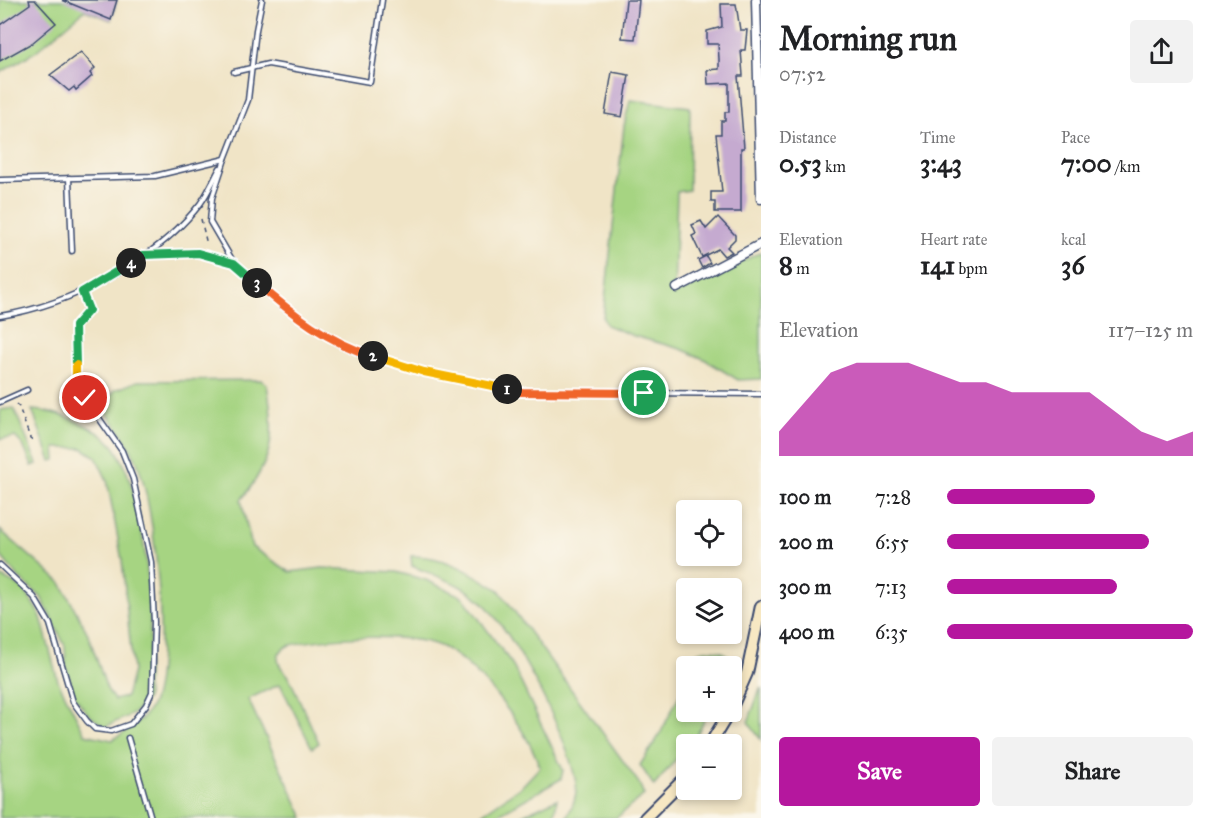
<!DOCTYPE html>
<meta charset="utf-8">
<style>
body{margin:0;font-family:"IM FELL Great Primer",serif;background:#f2f2f2;color:#202124;height:100vh;display:flex;flex-direction:column;font-size:22px;white-space:nowrap}
*{box-sizing:border-box;margin:0}
p{font-size:20px;color:#757577}
.icon{flex:none;width:33px;height:33px;fill:none;stroke:currentColor;stroke-width:2;stroke-linecap:round;stroke-linejoin:round}
.map{position:relative;flex:1;overflow:hidden}
.details{display:flex;flex-direction:column;background:#fff;width:450px}
.details>*{flex:none}
.buttons{position:absolute;left:676px;top:500px;display:grid;gap:12px}
.buttons a{display:grid;place-items:center;width:66px;height:66px;border-radius:6px;background:#fff;box-shadow:0 3px 9px #0003;font-size:30px}
.pin{position:absolute;display:grid;place-items:center;width:51px;height:51px;color:#fff;margin:-26px;border:3px solid #fff;border-radius:50%;box-shadow:0 2px 6px #0007}
.km{position:absolute;width:30px;height:30px;margin:-15px;border-radius:50%;background:#222;color:#fff;font-size:16px;line-height:30px;text-align:center}
.round{display:grid;place-items:center;flex:none;width:63px;height:63px;border-radius:6px;background:#f2f2f2}
.headline{display:flex;align-items:center;justify-content:space-between;height:102px;padding:0 18px}
h1{font-size:33px;font-weight:700;line-height:45px}
.stats{display:grid;grid-template-columns:repeat(3,1fr);gap:9px;height:102px;padding:6px 18px}
.stats div{display:grid;align-content:center}
.stats b{font-size:26px;font-weight:700}
.stats small{font-size:16px;font-weight:400}
.stats p{font-size:16px}
.chart{height:168px;padding:12px 18px}
.chart p{display:flex;justify-content:space-between}
.chart svg{width:100%;height:108px;margin-top:6px;fill:#b5179e;opacity:.7}
.button{display:flex;gap:12px;margin-top:auto;padding:12px 18px}
.button a{flex:1;height:69px;border-radius:6px;background:#b5179e;color:#fff;font-size:24px;font-weight:700;line-height:69px;text-align:center}
.button a+a{background:#f2f2f2;color:#202124}
ul{padding:0 18px;list-style:none;font-size:20px}
li{display:grid;grid-template-columns:96px 72px 1fr;align-items:center;height:45px}
li i{height:15px;border-radius:8px;background:#b5179e}
main{display:flex;flex:1;min-height:0}
.map>svg:first-child{display:block}
</style>
<main>
<div class="map">
<svg width="761" height="818" viewBox="0 0 761 818">
<rect width="100%" height="100%" fill="#fbf7ec"/>
<filter id="ink" filterUnits="userSpaceOnUse"><feTurbulence type="fractalNoise" baseFrequency=".0167" numOctaves="2"/><feDisplacementMap in="SourceGraphic" scale="12" xChannelSelector="R" yChannelSelector="G"/><feConvolveMatrix kernelMatrix="1 2 1 2 8 2 1 2 1" color-interpolation-filters="sRGB"/></filter>
<filter id="wash" filterUnits="userSpaceOnUse"><feTurbulence type="fractalNoise" baseFrequency=".008" numOctaves="4" result="noise"/><feDisplacementMap in="SourceGraphic" scale="24" xChannelSelector="R" yChannelSelector="G"/><feGaussianBlur stdDeviation="1.35" result="paint"/><feColorMatrix in="noise" values="0 0 0 0 0 0 0 0 0 0 0 0 0 0 0 0 0 1.4 0 .05"/><feComposite in="paint" operator="in"/></filter>
<g filter="url(#wash)">
<rect width="100%" height="100%" fill="#f0e4c6"/>
<g fill="#a6d482" stroke="#608270" stroke-width="1.5">
<path d="M0,0H117L111,20L85,10L35,52L0,73Z"/>
<path d="M630,100L690,107L689,190L677,192L674,295L761,252V379L738,380L704,359L681,349L634,336L606,325L603,318L624,126Z"/>
<path d="M261,380L267,385C276,434 274,459 241,500L252,547L290,572L322,568L396,572L426,580L463,597L512,664L563,770L561,779L492,818H476L522,786L540,767C526,728 482,670 446,649C415,631 322,637 287,646C273,655 277,665 288,675L319,743L312,748L280,684L248,699L304,818H0V576L24,589L41,617L58,681L85,734L112,740C126,732 145,720 152,704C170,658 156,506 136,460C127,440 115,424 102,407L115,390L138,381Z"/>
<path d="M14,408L37,464L32,466L23,445L15,437L0,439V410Z"/>
<path d="M32,410C58,411 103,428 117,451C140,489 151,581 150,626C150,651 145,674 147,699L133,714L105,727L88,714L75,697L66,667L65,646L41,597L19,578L0,555V530L61,583L88,634L107,689L114,700L126,697L133,671L122,560L107,480L96,457L82,448H55L56,460L51,461Z"/>
<path d="M411,556C444,555 472,573 499,590L639,783L644,795L616,818H566C572,808 578,795 576,783C567,735 520,645 487,607C468,585 438,577 412,566Z"/>
<path d="M705,650C718,650 727,651 733,663L731,666H693L697,652Z"/>
<path d="M687,680V711H709L697,734L654,786L640,765L659,736Z"/>
<path d="M761,687V740L748,722Z"/>
<path d="M557,799L555,812L548,818H516Z"/>
</g>
<g id="blocks">
<g fill="#c5aad0">
<path d="M29,0H35L56,23L32,43L0,61V25L30,4Z"/>
<path d="M62,0H117L111,20Z"/>
<path d="M626,0H639L635,39L622,38Z"/>
<path d="M721,4H736L740,30H747L745,50H741L743,76H738L744,148H741V212H715V202H711V192H722L716,134H721V121H725V112H729V83L708,84L707,70L719,69V59L718,44H707V31L722,27Z"/>
<path d="M81,52L95,68L90,73L92,76L76,90L74,87L69,91L50,75Z"/>
<path d="M612,72L629,75L622,117L605,114Z"/>
<path d="M718,217L735,235V239L727,247L732,252L724,256L718,249L702,257L692,236L696,234L692,225L701,221L706,229Z"/>
<path d="M706,256L710,263L702,268L698,260Z"/>
</g>
</g>
</g>
<g filter="url(#ink)">
<use href="#blocks" fill-opacity="0" stroke="#3b4a6e" stroke-width="1.5"/>
<g fill="none" stroke-linecap="round" stroke-linejoin="round">
<defs>
<g id="service">
<path d="M234,72L268,64L370,82L382,0"/>
<path d="M225,159L212,198L210,222L234,263L285,308L339,343L361,353L424,372L521,392L761,394"/>
<path d="M69,178L72,251"/>
<path d="M0,180L155,176L225,159L248,100L256,30L262,0"/>
<path d="M143,255L198,253L233,263"/>
<path d="M0,316C70,305 156,261 200,204C208,193 214,179 220,168"/>
<path d="M0,402L27,390"/>
<path d="M0,565L34,597L50,624L73,702L87,721L95,729L111,731L131,724L146,705L152,692L154,622L151,562L133,479L122,451L85,398L76,377L75,326L89,310L82,292"/>
<path d="M128,738L151,818"/>
</g>
<g id="minor">
<path d="M756,0L761,199"/>
<path d="M677,288L761,244"/>
</g>
<g id="secondary">
<path d="M732,707L747,673L761,606"/>
<path d="M710,744L730,711"/>
<path d="M645,818L687,776"/>
</g>
</defs>
<use href="#service" stroke="#3b4a6e" stroke-width="7"/>
<use href="#minor" stroke="#3b4a6e" stroke-width="11"/>
<use href="#secondary" stroke="#3b4a6e" stroke-width="14"/>
<g stroke="#3b4a6e" stroke-width="1.5" stroke-dasharray="4.5 4.5" stroke-linecap="butt">
<path d="M201,219L207,245"/>
<path d="M16,404L19,407L30,438L36,442"/>
</g>
<use href="#service" stroke="#fff" stroke-width="4"/>
<use href="#minor" stroke="#fff" stroke-width="8"/>
<use href="#secondary" stroke="#f7e8c3" stroke-width="10"/>
</g>
</g>
<g fill="none" stroke-linecap="round" stroke-linejoin="round" filter="url(#ink)">
<defs>
<path id="split-1" d="M507,389L520,392L644,393"/>
<path id="split-2" d="M373,356L424,372L507,389"/>
<path id="split-3" d="M257,283C291,313 329,343 373,356"/>
<path id="split-4" d="M131,263L143,255L198,253L234,263L257,283"/>
<path id="split-5" d="M76,365L75,326L89,310L82,292L131,263"/>
<path id="split-6" d="M76,365V377L85,398"/>
</defs>
<use href="#split-1" stroke="#fff" stroke-width="12"/>
<use href="#split-2" stroke="#fff" stroke-width="12"/>
<use href="#split-3" stroke="#fff" stroke-width="12"/>
<use href="#split-4" stroke="#fff" stroke-width="12"/>
<use href="#split-5" stroke="#fff" stroke-width="12"/>
<use href="#split-6" stroke="#fff" stroke-width="12"/>
<use href="#split-1" stroke="#f0652b" stroke-width="8"/>
<use href="#split-2" stroke="#f5b400" stroke-width="8"/>
<use href="#split-3" stroke="#f0652b" stroke-width="8"/>
<use href="#split-4" stroke="#22a559" stroke-width="8"/>
<use href="#split-5" stroke="#22a559" stroke-width="8"/>
<use href="#split-6" stroke="#f5b400" stroke-width="8"/>
</g>
</svg>
<div class="buttons">
<a><svg class="icon" aria-label="locate" viewBox="0 0 24 24"><circle cx="12" cy="12" r="6"/><path d="M12 2v4M12 18v4M2 12h4M18 12h4"/></svg></a>
<a><svg class="icon" aria-label="layers" viewBox="0 0 24 24"><path d="M12 4l9 5-9 5-9-5zM3 14l9 5 9-5"/></svg></a>
<a>+</a>
<a>−</a>
</div>
<div class="pin" style="left:644px;top:393px;background:#1e9e55"><svg class="icon" aria-label="arrive" viewBox="0 0 24 24"><path d="M6 21V4h12l-3 4 3 4H6"/></svg></div>
<div class="pin" style="left:85px;top:398px;background:#d93025"><svg class="icon" aria-label="check" viewBox="0 0 24 24"><path d="M5 12l5 5 9-10"/></svg></div>
<b class="km" style="left:507px;top:389px">1</b>
<b class="km" style="left:373px;top:356px">2</b>
<b class="km" style="left:257px;top:283px">3</b>
<b class="km" style="left:131px;top:263px">4</b>
</div>
<section class="details">
<div class="headline"><div><h1>Morning run</h1><p>07:52</p></div><a class="round"><svg class="icon" aria-label="share" viewBox="0 0 24 24"><path d="M12 15V3M7 8l5-5 5 5M5 13v7h14v-7"/></svg></a></div>
<div class="stats">
<div><p>Distance</p><b>0.53<small> km</small></b></div>
<div><p>Time</p><b>3:43</b></div>
<div><p>Pace</p><b>7:00<small> /km</small></b></div>
</div>
<div class="stats">
<div><p>Elevation</p><b>8<small> m</small></b></div>
<div><p>Heart rate</p><b>141<small> bpm</small></b></div>
<div><p>kcal</p><b>36</b></div>
</div>
<div class="chart"><p><span>Elevation</span>117–125 m</p>
<svg viewBox="0 0 160 44" preserveAspectRatio="none"><path d="M0 44V34L10 22L20 10L30 6L40 6L50 6L60 10L70 14L80 14L90 18L100 18L110 18L120 18L130 26L140 34L150 38L160 34V44z"/></svg>
</div>
<ul>
<li><b>100 m</b>7:28<i style="width:60%"></i></li>
<li><b>200 m</b>6:55<i style="width:82%"></i></li>
<li><b>300 m</b>7:13<i style="width:69%"></i></li>
<li><b>400 m</b>6:35<i style="width:100%"></i></li>
</ul>
<div class="button"><a>Save</a><a>Share</a></div>
</section>
</main>
